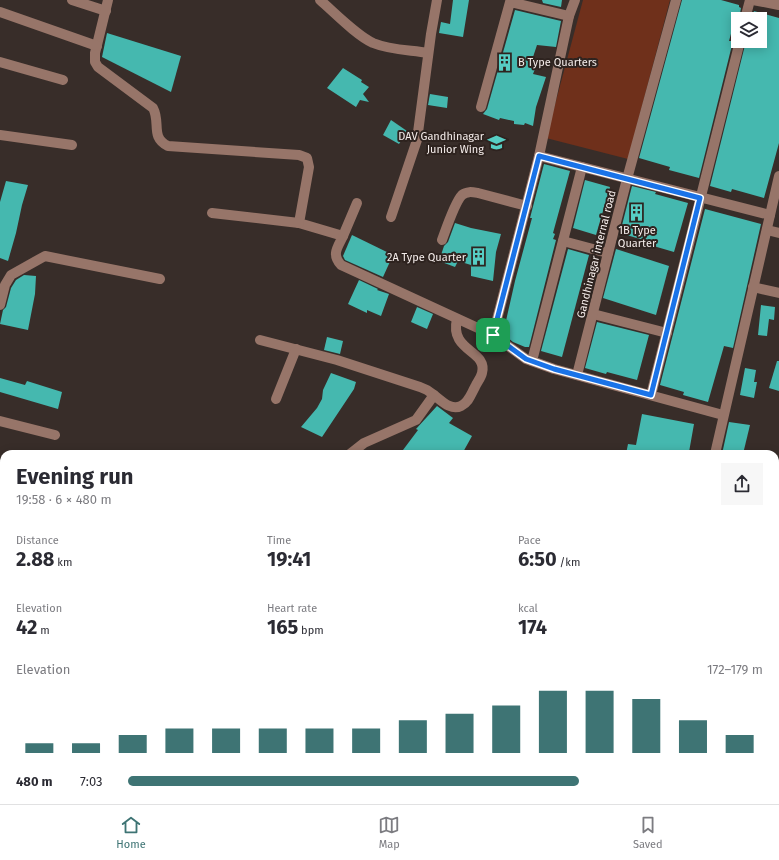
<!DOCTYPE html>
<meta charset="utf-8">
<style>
body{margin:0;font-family:"Fira Sans",sans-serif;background:#f7f7f7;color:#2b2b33;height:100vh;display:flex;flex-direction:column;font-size:15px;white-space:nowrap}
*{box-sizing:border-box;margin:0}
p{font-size:13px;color:#7c7c81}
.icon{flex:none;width:22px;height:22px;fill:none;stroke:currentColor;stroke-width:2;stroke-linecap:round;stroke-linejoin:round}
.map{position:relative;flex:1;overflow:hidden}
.panel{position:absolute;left:0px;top:450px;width:779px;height:354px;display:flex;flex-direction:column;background:#fff;border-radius:12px 12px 0 0;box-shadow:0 2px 10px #0003}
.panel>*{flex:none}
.tools{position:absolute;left:731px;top:12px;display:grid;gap:8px}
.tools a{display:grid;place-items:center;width:36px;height:36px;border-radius:0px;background:#fff;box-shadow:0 2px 10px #0003;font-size:20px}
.pin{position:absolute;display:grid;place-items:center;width:34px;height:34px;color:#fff;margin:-17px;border-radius:8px;box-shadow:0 2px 6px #0006}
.round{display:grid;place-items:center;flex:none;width:42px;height:42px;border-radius:0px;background:#f7f7f7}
.head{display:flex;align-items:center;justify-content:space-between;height:68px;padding:0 16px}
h1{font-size:22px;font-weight:700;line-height:30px}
.figures{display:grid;grid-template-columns:repeat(3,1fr);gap:6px;height:68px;padding:4px 16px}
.figures div{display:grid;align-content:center}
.figures b{font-size:20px;font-weight:700}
.figures small{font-size:11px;font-weight:400}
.figures p{font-size:11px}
.chart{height:112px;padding:8px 16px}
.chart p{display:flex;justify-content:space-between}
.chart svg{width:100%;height:72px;margin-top:4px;stroke:#3e7474;stroke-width:6}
ul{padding:0 16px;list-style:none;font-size:13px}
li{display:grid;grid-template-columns:64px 48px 1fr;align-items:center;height:30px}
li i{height:10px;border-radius:5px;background:#3e7474}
.menu{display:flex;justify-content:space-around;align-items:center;height:56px;border-top:1px solid #e1e1e2;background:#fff;font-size:11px;color:#7c7c81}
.menu a{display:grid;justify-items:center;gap:2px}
.menu .on{color:#3e7474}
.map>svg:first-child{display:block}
</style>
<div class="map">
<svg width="779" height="804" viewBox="0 0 779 804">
<rect width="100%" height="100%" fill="#382d29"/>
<path fill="#6f301b" d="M583,0H670L628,159L546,138Z"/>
<g fill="#45b8af">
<path d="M453,0H469L463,37L439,33L441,22L450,24Z"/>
<path d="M542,0H562L561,7L543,3Z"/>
<path d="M682,0H721L739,5V7L741,8L739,19H735L729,41H733L699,178L669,170L670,167L639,158Z"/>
<path d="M515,10L561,21L556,47L537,45L532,60L538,61L533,74L546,77L536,107L533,126L525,123L524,125L514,124V121L500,118L499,120L483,114L487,109Z"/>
<path d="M754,11L779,18V143L764,198L732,189L731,192L710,186L746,41H760V19H752Z"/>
<path d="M107,33L181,56L171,92L102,57Z"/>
<path d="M343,68L362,80L361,82L369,87L363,94L369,102L360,100L356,107L327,88Z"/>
<path d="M430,94L448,97L447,108L428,105Z"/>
<path d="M391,120L407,131L399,144L383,135Z"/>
<path d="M544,164L570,171L553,233L555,234L553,239L556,240L529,347H525L513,342L503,334L515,281L532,218H530Z"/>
<path d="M585,180L610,187L596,235L573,228Z"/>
<path d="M6,181L28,185L22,205L16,233L8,261L0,258V202Z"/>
<path d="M632,186L656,192L655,194L688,203L674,252L650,245V242L620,233Z"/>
<path d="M705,209L761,224L733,348L724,346L708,402L683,395L684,392L660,385Z"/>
<path d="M455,223L471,228L501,234L496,252L493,281L471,276V265L458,261L455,267L439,261L444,246L448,242Z"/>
<path d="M352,235L393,255L383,277L345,260L343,256Z"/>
<path d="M568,249L589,255L562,357L541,351Z"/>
<path d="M616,249L669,266L656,315L603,298Z"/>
<path d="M24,275L36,276L35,294L28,330L0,324L3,310L6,307L11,288L16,280Z"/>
<path d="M359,280L378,289L377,290L389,294L381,316L367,310V313L348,304Z"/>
<path d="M761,305L775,307L774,320L769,319L767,336L758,335Z"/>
<path d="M417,307L433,314L427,329L411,322Z"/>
<path d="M597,322L649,335L637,380L607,372L606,374L585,368Z"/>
<path d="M327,337L343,341L340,354L324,350Z"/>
<path d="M777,361H779V391L769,388Z"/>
<path d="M745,368L756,370L754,382H757L754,398L740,395Z"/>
<path d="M331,373L356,382L354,389L322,437L301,427L317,408L322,399L323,390Z"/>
<path d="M0,378L25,385L27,381L62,392L58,409L0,392Z"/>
<path d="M437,406L453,418L449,423L472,436L462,454H400L418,430L416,429Z"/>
<path d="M642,414L694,424L689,452L680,450L679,454H626L628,444L636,445Z"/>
<path d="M729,422L750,425L743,454H722Z"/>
</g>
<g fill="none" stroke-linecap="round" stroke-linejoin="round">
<g stroke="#977569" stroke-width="10">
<path d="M72,0L106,11"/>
<path d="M108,0L95,53V62L98,67L153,108C161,123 150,137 168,146L299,155L307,158L309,167L299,223L343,236C338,247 331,254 341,265L493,335L539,156L569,16L575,0"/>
<path d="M320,0C335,13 356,35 373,43C390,50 410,50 428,53"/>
<path d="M753,0L779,5"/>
<path d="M0,12L97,46"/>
<path d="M745,19L750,0"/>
<path d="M0,62L63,80"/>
<path d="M481,107L510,2L569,16"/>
<path d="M0,135L72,145"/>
<path d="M539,156L770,215"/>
<path d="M212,213L299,223"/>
<path d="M391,217L417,140L431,34L437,0"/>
<path d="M767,230L779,233"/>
<path d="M343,236L357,203"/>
<path d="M442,240C446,229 455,202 462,195C467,191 472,192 478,193L527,206"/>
<path d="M563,241L608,253"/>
<path d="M753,287L779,293"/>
<path d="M0,305L5,285L11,275L45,256L160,279"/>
<path d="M593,314L667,333"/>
<path d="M493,335L526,359L554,369L723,415"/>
<path d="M260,340L337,360L420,387L427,390L434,395"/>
<path d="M532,361L582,167"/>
<path d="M577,375L627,179L676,0"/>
<path d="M651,395L740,41"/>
<path d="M276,399L296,349"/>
<path d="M0,421L55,435"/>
<path d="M350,454L364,443L416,420L434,395C442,401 451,411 461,406C469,402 471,394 475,387C477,382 481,378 482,373C488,350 449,352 457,319"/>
<path d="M715,454L779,176"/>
<path d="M0,588H4"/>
<path d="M0,659L4,660"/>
<path d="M778,667H779"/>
<path d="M192,800H198"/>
<path d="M680,804L681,800"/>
</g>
</g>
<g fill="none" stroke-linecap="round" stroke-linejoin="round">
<defs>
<path id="route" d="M539,156L700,198L651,395L554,369L526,359L493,335Z"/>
</defs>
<use href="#route" stroke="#fff" stroke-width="8"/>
<use href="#route" stroke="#1a73e8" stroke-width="5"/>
</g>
<defs>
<symbol id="building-bare" viewBox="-9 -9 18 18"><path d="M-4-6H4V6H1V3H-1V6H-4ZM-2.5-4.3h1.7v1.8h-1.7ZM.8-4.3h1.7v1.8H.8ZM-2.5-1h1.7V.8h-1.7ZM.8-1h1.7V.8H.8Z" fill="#56cec4" stroke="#2e231f" stroke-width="2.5" paint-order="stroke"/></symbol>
<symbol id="school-bare" viewBox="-9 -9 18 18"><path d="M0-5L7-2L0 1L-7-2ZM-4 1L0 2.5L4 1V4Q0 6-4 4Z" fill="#56cec4" stroke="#2e231f" stroke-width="2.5" paint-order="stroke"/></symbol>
</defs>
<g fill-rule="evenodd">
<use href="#building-bare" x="492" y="50" width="25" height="25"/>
<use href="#school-bare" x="484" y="130" width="25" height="25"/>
<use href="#building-bare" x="624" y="200" width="25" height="25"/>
<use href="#building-bare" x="466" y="244" width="25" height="25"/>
</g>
<g text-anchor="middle" stroke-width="4" stroke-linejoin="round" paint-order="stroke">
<g font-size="11" fill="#f5edeb" stroke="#2e231f" text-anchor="end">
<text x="518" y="66" text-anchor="start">B Type Quarters</text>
<text x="484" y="140">DAV Gandhinagar<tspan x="484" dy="13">Junior Wing</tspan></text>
<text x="637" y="234" text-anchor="middle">1B Type<tspan x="637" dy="13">Quarter</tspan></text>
<text x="466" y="261">2A Type Quarter</text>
</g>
<g font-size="11" fill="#f5edeb" stroke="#2e231f">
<text transform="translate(596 254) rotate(-76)" y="4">Gandhinagar internal road</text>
</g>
</g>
</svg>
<div class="tools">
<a><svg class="icon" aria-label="layers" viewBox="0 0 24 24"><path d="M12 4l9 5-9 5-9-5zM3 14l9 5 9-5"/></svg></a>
</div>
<div class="pin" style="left:493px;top:335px;background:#1e9e55"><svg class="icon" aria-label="arrive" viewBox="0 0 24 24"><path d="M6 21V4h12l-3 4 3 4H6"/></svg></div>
<section class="panel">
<div class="head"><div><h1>Evening run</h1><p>19:58 · 6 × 480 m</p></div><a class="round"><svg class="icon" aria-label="share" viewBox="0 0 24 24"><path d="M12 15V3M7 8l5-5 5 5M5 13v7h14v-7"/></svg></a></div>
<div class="figures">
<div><p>Distance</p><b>2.88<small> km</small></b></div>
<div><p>Time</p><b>19:41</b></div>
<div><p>Pace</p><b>6:50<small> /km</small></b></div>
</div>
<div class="figures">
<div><p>Elevation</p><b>42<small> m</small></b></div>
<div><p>Heart rate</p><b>165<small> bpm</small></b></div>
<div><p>kcal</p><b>174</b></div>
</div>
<div class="chart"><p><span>Elevation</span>172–179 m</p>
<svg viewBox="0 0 160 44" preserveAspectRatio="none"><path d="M5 44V38M15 44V38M25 44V33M35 44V29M45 44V29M55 44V29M65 44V29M75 44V29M85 44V24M95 44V20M105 44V15M115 44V6M125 44V6M135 44V11M145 44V24M155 44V33"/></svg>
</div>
<ul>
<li><b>480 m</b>7:03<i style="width:71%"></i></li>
</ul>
</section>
</div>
<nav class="menu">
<a class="on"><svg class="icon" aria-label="home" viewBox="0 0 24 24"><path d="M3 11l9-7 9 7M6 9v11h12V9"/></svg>Home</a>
<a><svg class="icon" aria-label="map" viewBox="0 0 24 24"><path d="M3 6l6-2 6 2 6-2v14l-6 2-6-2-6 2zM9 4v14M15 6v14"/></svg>Map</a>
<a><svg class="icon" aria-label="saved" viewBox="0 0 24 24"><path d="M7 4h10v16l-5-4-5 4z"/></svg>Saved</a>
</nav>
